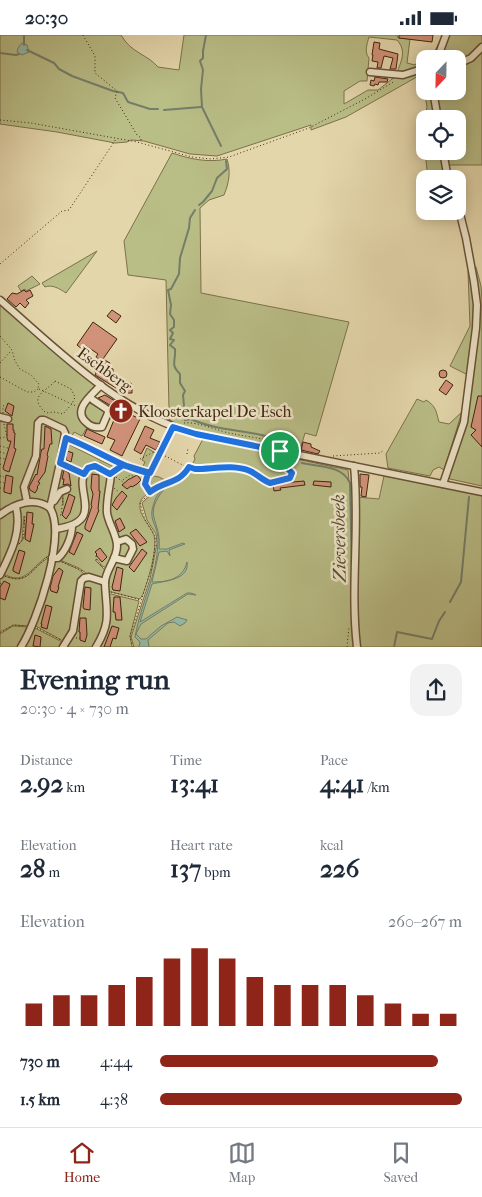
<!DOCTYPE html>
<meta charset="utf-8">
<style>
body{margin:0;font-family:"IM FELL French Canon",serif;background:#f2f2f3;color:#1f2937;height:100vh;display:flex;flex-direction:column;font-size:19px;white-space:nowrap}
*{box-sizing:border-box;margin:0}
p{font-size:16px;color:#747a83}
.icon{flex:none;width:28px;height:28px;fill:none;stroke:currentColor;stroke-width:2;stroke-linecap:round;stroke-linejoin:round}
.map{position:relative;height:612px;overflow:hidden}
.sheet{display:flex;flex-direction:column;background:#fff;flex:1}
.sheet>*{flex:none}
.needle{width:32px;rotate:202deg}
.fabs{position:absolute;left:416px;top:15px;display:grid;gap:10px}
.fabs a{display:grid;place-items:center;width:50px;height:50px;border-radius:10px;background:#fff;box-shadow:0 2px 12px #0003;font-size:25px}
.pin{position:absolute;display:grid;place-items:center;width:42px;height:42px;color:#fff;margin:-21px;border:2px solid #fff;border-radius:50%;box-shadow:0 1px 5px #0007}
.round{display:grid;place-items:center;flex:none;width:52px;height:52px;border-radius:15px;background:#f2f2f3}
.overview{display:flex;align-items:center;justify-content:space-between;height:85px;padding:0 20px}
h1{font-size:28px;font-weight:800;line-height:38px}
.figures{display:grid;grid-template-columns:repeat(3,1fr);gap:8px;height:85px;padding:5px 20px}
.figures div{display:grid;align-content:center}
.figures b{font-size:25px;font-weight:800}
.figures small{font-size:14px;font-weight:400}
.figures p{font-size:14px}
.chart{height:140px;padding:10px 20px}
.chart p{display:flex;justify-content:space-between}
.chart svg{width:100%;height:90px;margin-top:5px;stroke:#8f2418;stroke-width:6}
ul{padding:0 20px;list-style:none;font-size:16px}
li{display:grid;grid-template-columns:80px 60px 1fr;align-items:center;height:38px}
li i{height:12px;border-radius:6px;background:#8f2418}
.status{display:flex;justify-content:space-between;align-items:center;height:35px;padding:0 25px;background:#fff;direction:ltr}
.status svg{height:14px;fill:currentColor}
.tabs{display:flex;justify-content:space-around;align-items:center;height:70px;border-top:1px solid #e0e1e3;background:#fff;font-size:14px;color:#747a83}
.tabs a{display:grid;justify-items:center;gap:2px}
.tabs .active{color:#8f2418}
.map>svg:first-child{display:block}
</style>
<div class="status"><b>20:30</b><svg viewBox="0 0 49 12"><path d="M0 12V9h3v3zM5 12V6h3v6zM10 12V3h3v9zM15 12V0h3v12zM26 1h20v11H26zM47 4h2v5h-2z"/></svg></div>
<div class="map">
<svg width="482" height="612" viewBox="0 0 482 612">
<rect width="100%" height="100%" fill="#e4d6ab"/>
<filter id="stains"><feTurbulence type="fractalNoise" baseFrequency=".004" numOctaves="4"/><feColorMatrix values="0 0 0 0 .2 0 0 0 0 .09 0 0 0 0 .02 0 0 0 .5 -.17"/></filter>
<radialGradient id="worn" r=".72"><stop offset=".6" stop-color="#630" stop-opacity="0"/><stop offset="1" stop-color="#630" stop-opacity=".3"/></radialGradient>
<g fill="#b9bd86" stroke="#7c714a">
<path d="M0,0H121C131,18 147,19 158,32L179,35L184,0H397L398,3L410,4L407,28L415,30L420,24L431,22L435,16L441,4H442L438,17L433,24H425V27H421L422,31L397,38C401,26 407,16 397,5L369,2C367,9 364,17 369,23L367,46H360L344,56V69L368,55H378L396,41L425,35V56H430L436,84H425V114V84L427,72L422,39L346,82L311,95V90L217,121L190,119L144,106L131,105L127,107L115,108L57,97L0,89Z"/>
<path d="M448,0H482V10L470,22L458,28V24H440Z"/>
<path d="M482,14V130H450L447,131L445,116H458V84H440L436,56H458V30Z"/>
<path d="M425,116H441L446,144H428Z"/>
<path d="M172,118C190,124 208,128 227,124C231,136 229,148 224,160L209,165L200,173L201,258L349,287L316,401L305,398L300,415L202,397L178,391L166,382L169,374L166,245L128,240L124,206Z"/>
<path d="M97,216L66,258C60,254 52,249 45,252L42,248Z"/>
<path d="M469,232H476L481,251L482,265V451L450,444L449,442C460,408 469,378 472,342L450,331L470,291L468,237Z"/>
<path d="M32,241L40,249L26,256L25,254L21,256L18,251Z"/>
<path d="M0,270L95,351L87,369C94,367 102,372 106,378L101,388L98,390L89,389L82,401L74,397L68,409L114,432L116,429L117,430L111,436L88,429L84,436L62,428L66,398L40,384L34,420L25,448V464L4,475L0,474Z"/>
<path d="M417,364L424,367L426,365C436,371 436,376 439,387L449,389L462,377L444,435L439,432L433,435L430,441L388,433L386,419Z"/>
<path d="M42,386L63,395L51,467L47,469L30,465L26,449L34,431L39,390Z"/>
<path d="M203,404L348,435L349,446L357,462L379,464L384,441L482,459V612H134L131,602L150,544L157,508L156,499L147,485L142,468L160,451L174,448L186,440L191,432L195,424L194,421Z"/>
<path d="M147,413L157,419L146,434L142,433L145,427L142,425Z"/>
<path d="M61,431L81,439L84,471L78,485L60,491C49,480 54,469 62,458L63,470V456L55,463Z"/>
<path d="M95,432L107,440L109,443L106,464L116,512L107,533L102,531L97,524L95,525L106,536L103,543L90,541L79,533L60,525L74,491L81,486L86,437Z"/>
<path d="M124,433L145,440V448L149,457C146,460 140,464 140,469C138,482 154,492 155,505C155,523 149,542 143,559L140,564L107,556V544L115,525L124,528L133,509L120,505C112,490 106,477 111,459L110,457L115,439Z"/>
<path d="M147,440L159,442L169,447L171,443L174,445L158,450L151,455L146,449Z"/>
<path d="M33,468L49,474L54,487L50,520C31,530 27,553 2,538L10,527L14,511C28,507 25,493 24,481L22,506L19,509L16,508L19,476L21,472Z"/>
<path d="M11,476L16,479L13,502L0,537V481L8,478L7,477Z"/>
<path d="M70,493L61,519L55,521L57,497L62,494L67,495Z"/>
<path d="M124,505L131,510L128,524L118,523V509Z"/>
<path d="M50,522L47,537L43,547L44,548L31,591L14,590L0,597V543L2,540C31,552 28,533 50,522Z"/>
<path d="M58,525L78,534L87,541H85L73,588L63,606L34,590L53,526Z"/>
<path d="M87,544L103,548L105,587L94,612H64L67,607L81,549Z"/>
<path d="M107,558L139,566L130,601L132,612H98L110,581Z"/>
<path d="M13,591L28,592L19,612H0V599Z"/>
<path d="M34,593L37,594L64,608L61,612H22Z"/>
</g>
<g fill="#96b9a6" stroke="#747e69">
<path d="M22,8L27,10L29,17L22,20L17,17L18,13Z"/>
<path d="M165,453C141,482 162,484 159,514H167L183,508L185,509L169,515L170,521L167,516L159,517L152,547C168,547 183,544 187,527C190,545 164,546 152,549L140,587L187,558H191L196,560L188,559L141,589L136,599L141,604H146L161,591L177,582L187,585L185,588L180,591L174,587L168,588L148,605L149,612H139L140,607L135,602L136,597C142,567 157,539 158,508C159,489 147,487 154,468C156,461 159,457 165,453Z"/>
</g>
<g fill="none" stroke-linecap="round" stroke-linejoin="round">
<g stroke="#747e69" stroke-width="2">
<path d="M206,0L203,16V23L200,26L203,35L201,54L202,72L221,111"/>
<path d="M24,10V0"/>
<path d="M27,15L54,28L59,34L72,41L113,56L123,58L128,67L150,74H158"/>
<path d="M0,18L16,20L19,19"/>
<path d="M164,75L201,72"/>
<path d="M199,170L203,167L212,156L217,143L227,134L226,126"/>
<path d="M184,371L183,360L185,356L180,348V339C170,330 176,326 175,314L170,310L174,305L170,304L173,298L170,295L174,292V285L170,279L171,270L168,255L171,254L179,239L180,223L189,193L190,183L195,175"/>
<path d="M185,385L191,384C221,398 255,394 283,407"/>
<path d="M302,428C319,432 342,430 350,448L352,540"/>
<path d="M450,567L461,547L469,462"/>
<path d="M394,612L397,597L432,604L439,586L445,577"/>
</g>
</g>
<g fill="#d1927a" stroke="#40250e">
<path d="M399,0H433L432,7L399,3Z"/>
<path d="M374,7L380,8L379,14L398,19L396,34H390L393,23L384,21L381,33H377L378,27L372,26L373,20H372Z"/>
<path d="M375,42L388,44L387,47H379L378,50L375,49L374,51L370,50L371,45L374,46Z"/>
<path d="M24,255L26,257L30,255L33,261L26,265L29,268L25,273L20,268L16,272L7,264L12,258L17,259Z"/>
<path d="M112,275L121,281L116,288L107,281Z"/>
<path d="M93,287L117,304L103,324L110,328V333L113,334V339L121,344L116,353L95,340L96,338L94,336L101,326L96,322L98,319L85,310L82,314L77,310Z"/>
<circle cx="443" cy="339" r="4"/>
<path d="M123,344L132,349V358H126V351L121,348Z"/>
<path d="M446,345L453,350L446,360L439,355Z"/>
<path d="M105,360L125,372L123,376L140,384L122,421L110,415L115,405L107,402L118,375L98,363Z"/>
<path d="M478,361H482V412L471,400L476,395L471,392Z"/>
<path d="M8,368L14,371L12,381L5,376Z"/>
<path d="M7,389H13V395H14V398H15L14,413L16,414L9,437L4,435L3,433L11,406H8L7,403Z"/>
<path d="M45,391L51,394L52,409H50L47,420L48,421L45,437L38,447L40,448L37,452L38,453L35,458L30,455L29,452L36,439L37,440L41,417L42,414H44Z"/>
<path d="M145,391L154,395L150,403L160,407L156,415L146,410L141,419L134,415Z"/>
<path d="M87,394L105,402L102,409L84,401Z"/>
<path d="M303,407L311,409V412L320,416L318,419L301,415Z"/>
<path d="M67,416L73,418L71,427L66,425Z"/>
<path d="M64,435L69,438L71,451L68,449L63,450L64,444H62Z"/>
<path d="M92,439L99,440V456H100L98,474L99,475L90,497L85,494V491L92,471L91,470L93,459L91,453Z"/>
<path d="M360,439L369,440L366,462L361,461L362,452H360Z"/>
<path d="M6,440L13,442L11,459L4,457V454Z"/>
<path d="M137,440L141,445L137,449L132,452L131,451L127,454L122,450L129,444H130Z"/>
<path d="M304,446L305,450L280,453L281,455L274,456L273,449Z"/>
<path d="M314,446L331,447V452L313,450Z"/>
<path d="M122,456L127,461L117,475L112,470L116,463Z"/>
<path d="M69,459L75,462L70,478L66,484L62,480Z"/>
<path d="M27,477L33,478L32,489H34L30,507L25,504Z"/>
<path d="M120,483L125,493L119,497L115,486Z"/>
<path d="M136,494L147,507L140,511L130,498Z"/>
<path d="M77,497L83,500L74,520L69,517Z"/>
<path d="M100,513L107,522L102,527L96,520L97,519L95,517Z"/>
<path d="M142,514L147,518L134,537L129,532Z"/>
<path d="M19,515L25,517L19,539L13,536V534Z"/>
<path d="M117,532L123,534L120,556L113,555L112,552Z"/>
<path d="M59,533L63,536L58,552H59L57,558L51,556L50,553L53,541Z"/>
<path d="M4,546L10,549L5,565L0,563V552Z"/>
<path d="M85,552L91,553L90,575L84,574L83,572Z"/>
<path d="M114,562H120L122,585H116L115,577H113Z"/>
<path d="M46,570L52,572L47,594L41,592L42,589H41Z"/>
<path d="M80,583H86L87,600L85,607L80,605V597H79Z"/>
<path d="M112,591L119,593L116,604L113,603L110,612H104Z"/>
<path d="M35,600L41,602L40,612L33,611Z"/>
</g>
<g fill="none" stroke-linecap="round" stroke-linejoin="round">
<defs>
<g id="minor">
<path d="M437,24L446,0"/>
<path d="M458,29L471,23L482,12"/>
<path d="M370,37L403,40L425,33"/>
<path d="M433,56L438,84"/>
<path d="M443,116L448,144"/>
<path d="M0,265C59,316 119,378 196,399L482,457"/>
<path d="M90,362L93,365L108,375V378L102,392C96,393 91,392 87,388C71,375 92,360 101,350"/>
<path d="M0,382L8,384"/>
<path d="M79,408L123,430"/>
<path d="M60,428L84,439"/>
<path d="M354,431C360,491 350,552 357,612"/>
<path d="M111,439L123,430L150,438L173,392"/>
<path d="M443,449L464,387L476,293L477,270L474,247L466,203L458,171"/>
<path d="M54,466L60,457L67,454"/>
<path d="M27,467L24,452L36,421L38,388L41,385H44L63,394L65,398L60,428L50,473"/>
<path d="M0,480C14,469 34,461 50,473C67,500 37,587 21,612"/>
<path d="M56,494C110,486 69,453 88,433L97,431L111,439C110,452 106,465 107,478C109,490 117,500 117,511C117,525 105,535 105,548C106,576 112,586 96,612"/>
<path d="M52,523H58C66,516 72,501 72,491"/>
<path d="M114,523L127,526L133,514L132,509L126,504L117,507"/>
<path d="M0,540C11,518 22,496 16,472"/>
<path d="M63,612L73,596L81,546L84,543L89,542L105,547"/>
</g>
</defs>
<use href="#minor" stroke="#695135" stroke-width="9"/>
<g stroke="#40250e" stroke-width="1" stroke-dasharray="1 2.5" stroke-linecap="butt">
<path d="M83,0L95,21V38L117,56L115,63L137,100L141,103V107"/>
<path d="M0,85L31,88L137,107L192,122L211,124L229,122L309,93L365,64L395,46"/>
<path d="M0,229L62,176L69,175L116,104"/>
<path d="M0,301L12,315L15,326L20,334L31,340L39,349L38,353"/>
<path d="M0,328L11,316"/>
<path d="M0,342L27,357H34L38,354"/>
<path d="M55,346L71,354L75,362L72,369L63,379L54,377L46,378C27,361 46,357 55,346Z"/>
<path d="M39,354L76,371"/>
<path d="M3,378V371L6,370"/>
<path d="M184,388C197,386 220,397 234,399C249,402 265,403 280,410"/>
<path d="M4,389L7,402"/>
<path d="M0,403L5,402"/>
<path d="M0,411L8,413"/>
<path d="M0,417L7,419"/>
<path d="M187,419L188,413"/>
<path d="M165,421C174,425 184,432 194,434C210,436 226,430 242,433C253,436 260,444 270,448L291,442L290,435L282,428L281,421"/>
<path d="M333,421L380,418L384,415"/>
<path d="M0,423L5,424"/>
<path d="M140,424L154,417"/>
<path d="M0,429L4,431"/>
<path d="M0,441L4,442"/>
<path d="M116,442L123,447"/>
<path d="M146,443L145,449L150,457"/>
<path d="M123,445L130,440L133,441"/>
<path d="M0,447L4,448"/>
<path d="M0,453H4"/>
<path d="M114,453L119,457"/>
<path d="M60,480H61L63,463"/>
<path d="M19,509L23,504L25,479"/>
<path d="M96,521L97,527L103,532"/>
<path d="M62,527L83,536"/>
<path d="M5,541C26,550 32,535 47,522"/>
<path d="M0,548L1,549"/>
<path d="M111,557L141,565"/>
<path d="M37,593L61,605"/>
<path d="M0,598L13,590L26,591"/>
<path d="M76,603H80"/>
<path d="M133,612L130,601L152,532L155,511V501L145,485L140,468L158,450L169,449L176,446L184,440L189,432"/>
<path d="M347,612L349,592"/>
</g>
<use href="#minor" stroke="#ede4c8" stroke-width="6"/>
</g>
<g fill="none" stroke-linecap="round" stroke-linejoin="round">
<defs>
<path id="route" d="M280,416L196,399L173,392L150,438L123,430L110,439L95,431L88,433L84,439L60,428L66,403C94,413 118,431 148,438L145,449L150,457C165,445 178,450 189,432L195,434C213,434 233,429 250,436C257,439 262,445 270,448L290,443L292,438L282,428L280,416"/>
</defs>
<use href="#route" stroke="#fff" stroke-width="10"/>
<use href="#route" stroke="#1a73e8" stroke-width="6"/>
</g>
<defs>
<symbol id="church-disc" viewBox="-11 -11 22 22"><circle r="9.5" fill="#8f2418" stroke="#ede4c8"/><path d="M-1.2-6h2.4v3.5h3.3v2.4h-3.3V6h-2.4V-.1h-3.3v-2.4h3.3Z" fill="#fff"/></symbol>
</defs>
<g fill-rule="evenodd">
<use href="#church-disc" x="107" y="362" width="28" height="28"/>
</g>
<g text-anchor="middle" stroke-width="5" stroke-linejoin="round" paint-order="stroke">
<g font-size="16" fill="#40250e" stroke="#ede4c8">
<text transform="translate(105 334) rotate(36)" y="6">Eschberg</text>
</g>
<g font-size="16" fill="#40250e" stroke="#ede4c8" text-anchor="start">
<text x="138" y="382">Kloosterkapel De Esch</text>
</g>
<g font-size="18" font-style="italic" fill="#564a34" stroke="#ede4c8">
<text transform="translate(339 503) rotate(-91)" y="6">Zieversbeek</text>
</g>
</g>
<rect width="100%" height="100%" filter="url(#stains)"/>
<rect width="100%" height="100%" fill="url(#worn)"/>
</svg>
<div class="fabs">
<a><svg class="needle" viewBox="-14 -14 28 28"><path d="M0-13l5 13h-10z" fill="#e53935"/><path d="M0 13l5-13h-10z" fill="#747a83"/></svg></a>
<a><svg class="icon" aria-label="locate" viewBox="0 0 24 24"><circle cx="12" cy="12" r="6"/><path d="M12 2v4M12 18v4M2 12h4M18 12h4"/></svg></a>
<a><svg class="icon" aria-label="layers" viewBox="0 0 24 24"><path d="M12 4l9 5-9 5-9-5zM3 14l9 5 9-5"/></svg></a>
</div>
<div class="pin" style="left:280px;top:416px;background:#1e9e55"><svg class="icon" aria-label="arrive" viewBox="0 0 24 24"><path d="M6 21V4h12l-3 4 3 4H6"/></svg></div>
</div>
<section class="sheet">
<div class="overview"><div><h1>Evening run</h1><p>20:30 · 4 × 730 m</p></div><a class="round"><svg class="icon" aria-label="share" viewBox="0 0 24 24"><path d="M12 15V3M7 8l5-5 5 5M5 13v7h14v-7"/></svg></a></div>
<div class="figures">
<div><p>Distance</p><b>2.92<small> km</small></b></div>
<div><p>Time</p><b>13:41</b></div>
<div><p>Pace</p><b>4:41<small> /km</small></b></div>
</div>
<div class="figures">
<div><p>Elevation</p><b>28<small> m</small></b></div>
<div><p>Heart rate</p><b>137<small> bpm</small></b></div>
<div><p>kcal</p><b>226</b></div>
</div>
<div class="chart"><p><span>Elevation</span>260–267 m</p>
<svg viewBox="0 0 160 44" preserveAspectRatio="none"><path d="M5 44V33M15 44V29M25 44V29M35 44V24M45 44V20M55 44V11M65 44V6M75 44V11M85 44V20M95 44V24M105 44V24M115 44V24M125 44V29M135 44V33M145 44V38M155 44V38"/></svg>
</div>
<ul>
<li><b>730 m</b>4:44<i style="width:92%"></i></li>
<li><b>1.5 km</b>4:38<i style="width:100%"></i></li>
</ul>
</section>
<nav class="tabs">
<a class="active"><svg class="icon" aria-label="home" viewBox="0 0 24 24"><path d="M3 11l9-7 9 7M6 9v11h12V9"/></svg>Home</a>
<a><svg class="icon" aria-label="map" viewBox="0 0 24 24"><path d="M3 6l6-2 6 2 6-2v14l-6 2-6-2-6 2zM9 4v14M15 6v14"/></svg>Map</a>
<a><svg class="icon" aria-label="saved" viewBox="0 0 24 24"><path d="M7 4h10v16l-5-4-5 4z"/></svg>Saved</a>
</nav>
